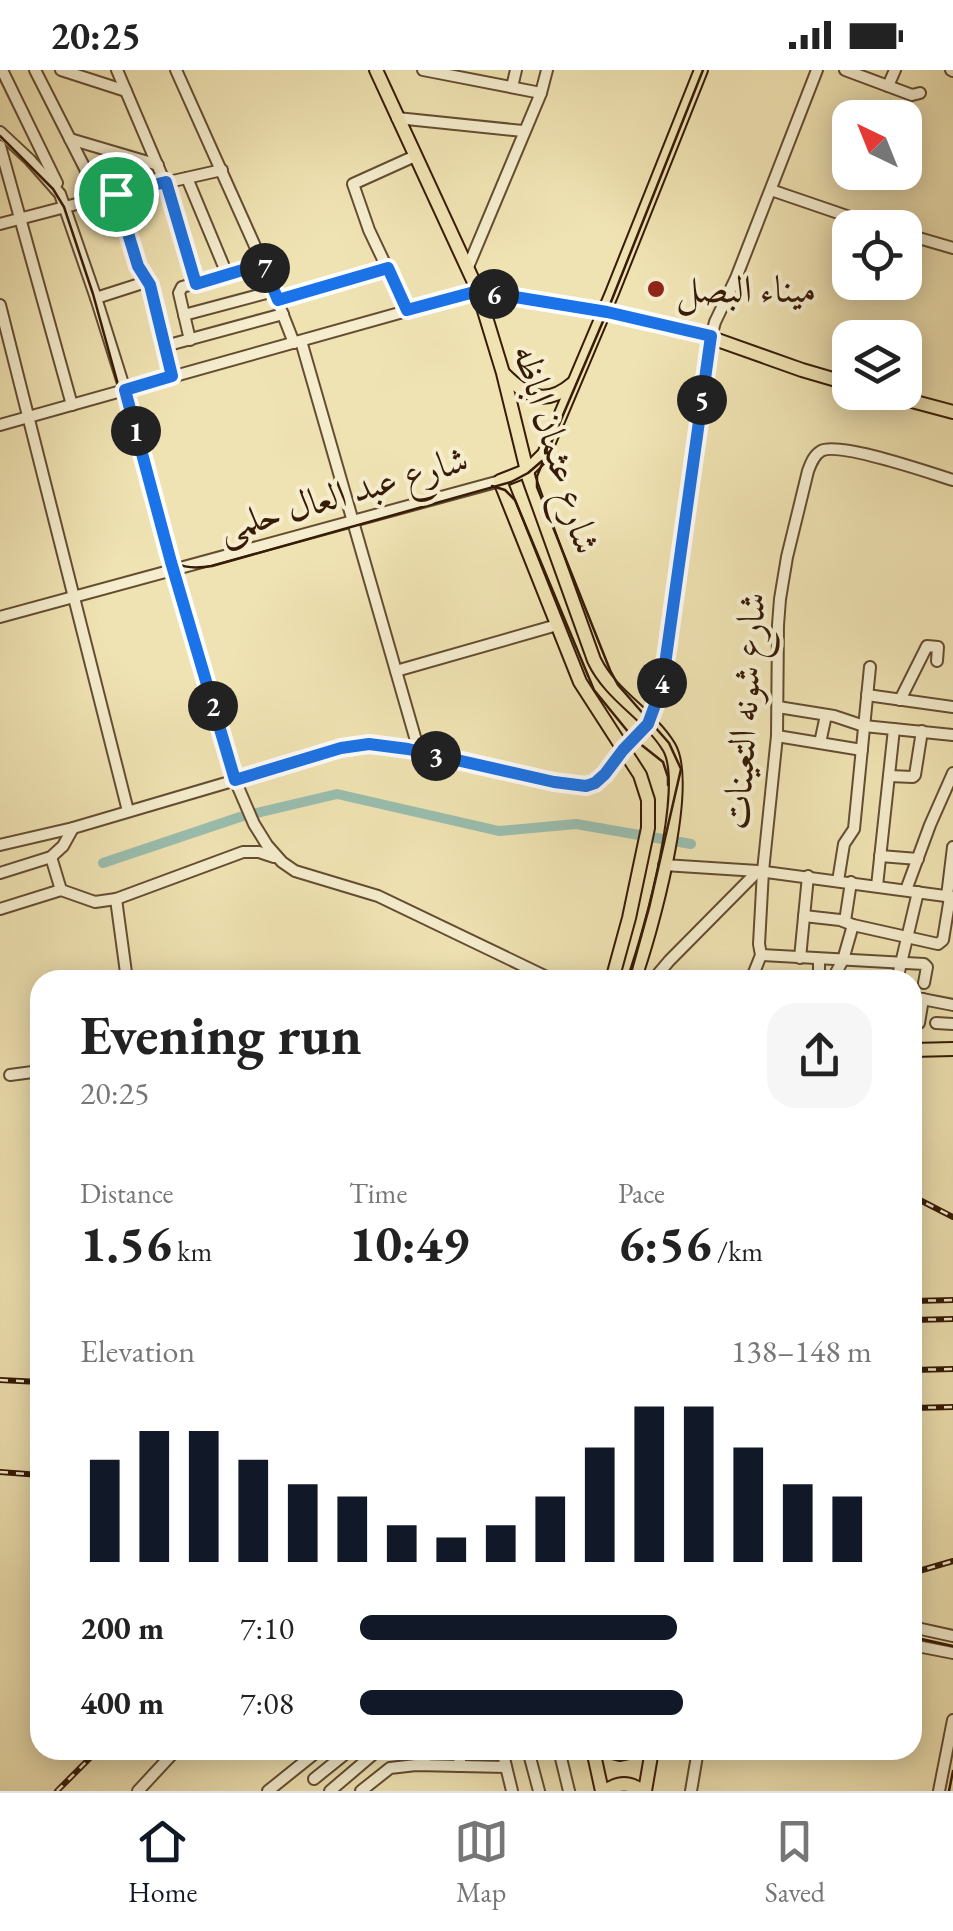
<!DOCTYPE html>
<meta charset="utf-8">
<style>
body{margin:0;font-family:"EB Garamond",Amiri,serif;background:#f6f6f6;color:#222;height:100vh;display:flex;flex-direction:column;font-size:38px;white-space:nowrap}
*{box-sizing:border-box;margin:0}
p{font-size:32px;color:#767676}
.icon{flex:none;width:55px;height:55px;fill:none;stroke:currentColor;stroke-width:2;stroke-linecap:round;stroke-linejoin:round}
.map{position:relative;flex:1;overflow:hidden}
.sheet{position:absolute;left:30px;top:900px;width:892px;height:790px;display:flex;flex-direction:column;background:#fff;border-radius:30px;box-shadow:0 5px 25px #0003}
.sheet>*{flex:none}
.needle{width:65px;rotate:317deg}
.buttons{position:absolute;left:832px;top:30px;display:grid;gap:20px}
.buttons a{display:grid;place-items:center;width:90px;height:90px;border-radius:20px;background:#fff;box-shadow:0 5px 25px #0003;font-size:50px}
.pin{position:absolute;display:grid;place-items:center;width:85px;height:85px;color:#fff;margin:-42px;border:5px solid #fff;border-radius:50%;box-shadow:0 2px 10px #0007}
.km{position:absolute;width:50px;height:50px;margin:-25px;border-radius:50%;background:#222;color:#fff;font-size:28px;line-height:50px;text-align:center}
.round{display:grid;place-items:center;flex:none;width:105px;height:105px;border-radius:30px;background:#f6f6f6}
.head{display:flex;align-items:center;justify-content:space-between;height:170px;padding:0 50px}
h1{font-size:55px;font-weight:700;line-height:75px}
.figures{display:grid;grid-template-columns:repeat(3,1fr);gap:15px;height:170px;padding:10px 50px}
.figures div{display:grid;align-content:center}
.figures b{font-size:50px;font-weight:700}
.figures small{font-size:28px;font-weight:400}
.figures p{font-size:28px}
.chart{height:280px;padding:20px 50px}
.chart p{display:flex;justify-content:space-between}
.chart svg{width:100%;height:180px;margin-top:10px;stroke:#111827;stroke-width:6}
ul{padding:0 50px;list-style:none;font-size:32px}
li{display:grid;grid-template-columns:160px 120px 1fr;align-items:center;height:75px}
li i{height:25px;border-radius:12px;background:#111827}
.status{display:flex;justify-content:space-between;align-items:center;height:70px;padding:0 50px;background:#fff;direction:ltr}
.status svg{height:28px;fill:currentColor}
.tabs{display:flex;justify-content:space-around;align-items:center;height:140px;border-top:2px solid #e0e0e0;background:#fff;font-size:28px;color:#767676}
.tabs a{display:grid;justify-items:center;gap:5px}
.tabs .on{color:#111827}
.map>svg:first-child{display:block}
</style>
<div class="status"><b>20:25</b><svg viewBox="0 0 49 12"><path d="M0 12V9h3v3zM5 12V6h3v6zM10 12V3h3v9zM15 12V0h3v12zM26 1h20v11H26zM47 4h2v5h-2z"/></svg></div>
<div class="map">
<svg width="953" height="1721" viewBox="0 0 953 1721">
<rect width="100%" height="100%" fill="#f0e3b3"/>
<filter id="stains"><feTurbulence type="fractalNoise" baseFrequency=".002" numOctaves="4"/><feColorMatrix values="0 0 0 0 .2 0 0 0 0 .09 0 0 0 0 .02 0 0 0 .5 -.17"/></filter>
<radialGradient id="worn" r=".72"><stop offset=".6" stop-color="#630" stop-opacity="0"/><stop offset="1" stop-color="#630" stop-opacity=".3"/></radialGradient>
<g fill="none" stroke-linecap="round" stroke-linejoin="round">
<path stroke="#9abeaf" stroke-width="10" d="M103,793L240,747L337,724L499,761L576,754L691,774"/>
<defs>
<g id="minor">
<path d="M2,0L57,113"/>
<path d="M35,0L100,128"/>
<path d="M61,0L126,21"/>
<path d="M117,0L165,113L196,214"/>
<path d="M176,0L263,194L294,273"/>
<path d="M423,0L541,23"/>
<path d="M845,0L912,25L920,23"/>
<path d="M951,0L953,1"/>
<path d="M888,16L895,0"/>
<path d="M512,17L516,0"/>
<path d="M397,48L523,61"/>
<path d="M0,62L30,90L60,124L96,228L125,320L171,492L235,710L254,754L267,775L282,792L295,801L378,826L553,910"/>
<path d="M70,69L158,95"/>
<path d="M0,76L72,335"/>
<path d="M187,108L227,204"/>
<path d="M771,120L882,158"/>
<path d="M115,124L138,196L150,215L173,306"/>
<path d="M0,154L115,124L222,100"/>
<path d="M905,164L953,178"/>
<path d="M468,197L541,23L547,0"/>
<path d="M96,228L149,211"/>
<path d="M278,230L388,198"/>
<path d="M0,235L128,741"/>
<path d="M407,240L369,160L353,114L415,86"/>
<path d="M184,245L274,221"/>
<path d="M190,270L179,223L182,217L263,194"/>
<path d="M301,271L419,681"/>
<path d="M165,276L283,244"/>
<path d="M0,355L478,221"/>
<path d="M0,547L500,411"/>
<path d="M396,601L557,555"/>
<path d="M867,625L953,637"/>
<path d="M900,630L927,576L938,577L937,591"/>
<path d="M778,637L834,646L864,656L953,665"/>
<path d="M777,666L862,680"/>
<path d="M820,673L826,645"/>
<path d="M889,706L913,707L915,705L922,661"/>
<path d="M0,775L73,758L355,675H383L409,679L576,716L595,713L605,704L649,654L662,616L711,267L715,252L736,208L817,0"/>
<path d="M880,786L918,789"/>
<path d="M51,787L61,820"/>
<path d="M664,795L758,801"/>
<path d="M0,803L51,787L63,776L73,758"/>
<path d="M838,811L844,774L854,759L870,597"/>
<path d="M877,816L894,659"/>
<path d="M906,820L930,755L953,703"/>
<path d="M947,826L953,777"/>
<path d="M116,829L127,910"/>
<path d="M0,839L61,820L95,832L116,829L243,782H259L274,787"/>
<path d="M804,846L840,850L853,855L938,874L943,870L950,827"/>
<path d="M845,851L851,812"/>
<path d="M761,885L924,894L927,897L924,913"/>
<path d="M800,888L808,806"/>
<path d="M653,910L669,891L758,801L953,827"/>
<path d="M751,910L761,885L759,874L763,801L777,666L778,555L780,529L787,487L808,401C811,393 814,385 821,381C839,371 930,403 953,410"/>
<path d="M819,910V889"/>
<path d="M832,910L843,890L853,855"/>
<path d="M897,910L918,822"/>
<path d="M912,927L953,935"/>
<path d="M919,953L923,929"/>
<path d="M936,953L953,954"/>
<path d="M10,1005L40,1001"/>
<path d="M912,1100L914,1098"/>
<path d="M912,1557L953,1566"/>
<path d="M912,1575L953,1583"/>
<path d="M424,1680L425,1695"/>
<path d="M502,1680L512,1721"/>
<path d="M528,1680L539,1721"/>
<path d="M559,1680L569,1721"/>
<path d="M458,1696L463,1680"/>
<path d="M314,1709L350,1680"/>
<path d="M138,1721L176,1680"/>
<path d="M268,1721L319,1680"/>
<path d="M330,1721L377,1681"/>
<path d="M361,1721L390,1698L416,1695L506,1697"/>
<path d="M691,1721L698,1680"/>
<path d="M939,1721L953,1650"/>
</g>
<g id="major">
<path d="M376,0L478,221L503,303L529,409L594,590C611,626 649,644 669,677C692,716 650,866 634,910"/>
<path d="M478,221L603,241L695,262L802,300L850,314"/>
<path d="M504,304C526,326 545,337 572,314"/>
<path d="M878,322L953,342"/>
<path d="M612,910L629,848L648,758V730L640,705L580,612L500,411L528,400L544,384L612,223L701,0"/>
<path d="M912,980L953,979"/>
<path d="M593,1680L602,1721"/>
<path d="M605,1680L620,1684L639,1680"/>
<path d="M606,1721C618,1712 630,1712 642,1721"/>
<path d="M645,1721L652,1680"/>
</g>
</defs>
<use href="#minor" stroke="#644d31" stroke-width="14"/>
<use href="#major" stroke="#361b06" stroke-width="16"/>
<use href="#minor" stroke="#f5edce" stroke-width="10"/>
<use href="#major" stroke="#f0e3b3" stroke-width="12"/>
<g stroke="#361b06" stroke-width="2.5">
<path d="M0,66L53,119L64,137L93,224L164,481C174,499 194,499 212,496L511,412L528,403L542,391"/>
<path d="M492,416L505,420L515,430L594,620L634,669L663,692L668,707V715"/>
<path d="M629,910L649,838L681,699L669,673L618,615L610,600L537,417V406L607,242L703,0"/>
<path d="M912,1567L953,1576"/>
<path d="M949,1721L953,1701"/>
</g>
<defs>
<g id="rail">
<path d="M912,1126L953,1147"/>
<path d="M912,1231L953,1230"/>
<path d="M912,1250L953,1249"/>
<path d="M912,1300L953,1299"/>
<path d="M0,1310L40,1312"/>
<path d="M912,1338L953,1337"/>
<path d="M0,1402L40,1405"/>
<path d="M912,1503L953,1491"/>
<path d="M57,1721L98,1680"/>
</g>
</defs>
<use href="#rail" stroke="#361b06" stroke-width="6"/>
<use href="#rail" stroke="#f5edce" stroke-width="2.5" stroke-dasharray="8" stroke-linecap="butt"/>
</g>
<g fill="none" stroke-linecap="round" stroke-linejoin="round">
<defs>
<path id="route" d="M166,112L196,214L263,194L278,230L388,198L407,240L478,221L607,242L711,266L662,616L648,654L623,680L605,704L595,713L586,716L554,712L408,679L369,674L341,678L235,710L171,492L125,320L172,306L150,215L138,196L116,124Z"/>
</defs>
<use href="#route" stroke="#fff" stroke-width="20"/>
<use href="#route" stroke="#1a73e8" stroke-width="12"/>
</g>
<circle fill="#8f2418" stroke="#f5edce" stroke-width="4" cx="656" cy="219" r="10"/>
<g text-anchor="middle" stroke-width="8" stroke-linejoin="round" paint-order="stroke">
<g font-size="38" fill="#361b06" stroke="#f5edce" text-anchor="start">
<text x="676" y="232">ميناء البصل</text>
</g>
<g font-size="38" fill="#361b06" stroke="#f5edce">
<text transform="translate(557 379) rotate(73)" y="13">شارع عثمان اباظه</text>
<text transform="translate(343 423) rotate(-16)" y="13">شارع عبد العال حلمى</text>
<text transform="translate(744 641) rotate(-86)" y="13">شارع شونه التعينات</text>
</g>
</g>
<rect width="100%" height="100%" filter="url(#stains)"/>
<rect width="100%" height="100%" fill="url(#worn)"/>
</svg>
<div class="buttons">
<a><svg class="needle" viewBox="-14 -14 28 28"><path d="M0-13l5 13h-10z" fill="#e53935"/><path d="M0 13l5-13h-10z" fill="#767676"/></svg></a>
<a><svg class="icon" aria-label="locate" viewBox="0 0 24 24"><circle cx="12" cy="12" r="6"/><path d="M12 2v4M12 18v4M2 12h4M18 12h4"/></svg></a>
<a><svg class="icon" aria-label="layers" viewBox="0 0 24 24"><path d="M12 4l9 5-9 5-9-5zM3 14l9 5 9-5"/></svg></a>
</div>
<div class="pin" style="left:116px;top:124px;background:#1e9e55"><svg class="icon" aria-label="arrive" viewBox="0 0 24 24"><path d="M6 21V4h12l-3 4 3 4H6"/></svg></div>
<b class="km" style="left:136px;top:361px">1</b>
<b class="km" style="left:213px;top:636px">2</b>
<b class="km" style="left:436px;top:686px">3</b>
<b class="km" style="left:662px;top:613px">4</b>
<b class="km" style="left:702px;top:330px">5</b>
<b class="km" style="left:494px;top:224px">6</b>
<b class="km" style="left:265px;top:198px">7</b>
<section class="sheet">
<div class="head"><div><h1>Evening run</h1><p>20:25</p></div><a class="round"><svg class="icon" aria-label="share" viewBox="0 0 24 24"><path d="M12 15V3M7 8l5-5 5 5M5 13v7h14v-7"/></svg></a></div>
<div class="figures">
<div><p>Distance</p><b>1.56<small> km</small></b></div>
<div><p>Time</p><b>10:49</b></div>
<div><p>Pace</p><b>6:56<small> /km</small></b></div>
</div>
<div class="chart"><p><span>Elevation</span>138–148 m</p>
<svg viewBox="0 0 160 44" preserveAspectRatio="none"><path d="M5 44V19M15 44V12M25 44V12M35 44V19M45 44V25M55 44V28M65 44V35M75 44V38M85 44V35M95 44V28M105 44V16M115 44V6M125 44V6M135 44V16M145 44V25M155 44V28"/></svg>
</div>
<ul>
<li><b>200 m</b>7:10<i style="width:62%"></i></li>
<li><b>400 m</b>7:08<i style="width:63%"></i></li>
</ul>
</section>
</div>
<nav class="tabs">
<a class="on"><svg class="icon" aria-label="home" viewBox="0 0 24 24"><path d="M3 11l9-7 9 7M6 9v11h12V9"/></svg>Home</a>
<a><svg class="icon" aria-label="map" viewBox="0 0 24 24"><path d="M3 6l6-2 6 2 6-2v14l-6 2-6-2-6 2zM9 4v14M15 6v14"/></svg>Map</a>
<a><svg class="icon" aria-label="saved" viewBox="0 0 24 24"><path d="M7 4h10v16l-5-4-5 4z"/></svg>Saved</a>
</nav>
